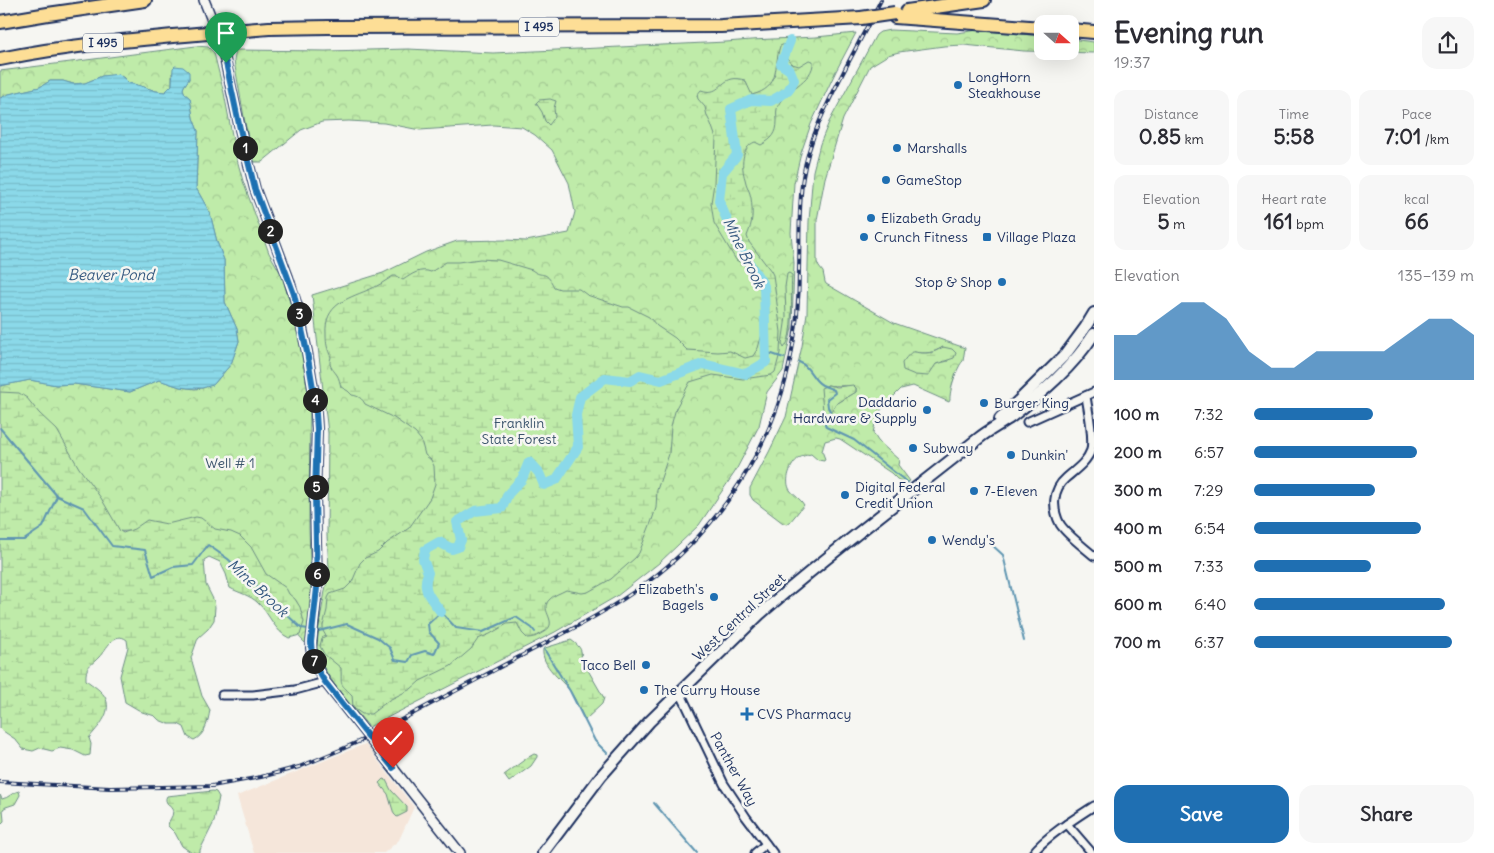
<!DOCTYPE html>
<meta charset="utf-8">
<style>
body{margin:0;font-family:Delius,sans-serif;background:#f7f7f7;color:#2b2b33;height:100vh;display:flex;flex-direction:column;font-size:19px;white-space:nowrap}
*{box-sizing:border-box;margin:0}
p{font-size:16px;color:#7c7c81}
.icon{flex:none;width:28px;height:28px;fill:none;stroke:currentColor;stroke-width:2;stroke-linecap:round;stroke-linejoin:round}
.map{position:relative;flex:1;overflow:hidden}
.panel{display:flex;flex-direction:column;background:#fff;width:400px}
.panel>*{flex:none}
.needle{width:32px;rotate:111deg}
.controls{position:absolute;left:1034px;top:15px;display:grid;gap:10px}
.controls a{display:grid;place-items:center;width:45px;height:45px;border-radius:10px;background:#fff;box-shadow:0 5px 20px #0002;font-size:25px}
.pin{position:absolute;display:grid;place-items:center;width:42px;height:42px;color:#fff;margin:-51px -21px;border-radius:50% 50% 50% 0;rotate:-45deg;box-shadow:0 0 5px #0007}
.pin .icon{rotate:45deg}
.km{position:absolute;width:25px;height:25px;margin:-12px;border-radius:50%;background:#222;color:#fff;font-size:14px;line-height:25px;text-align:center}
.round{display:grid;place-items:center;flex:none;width:52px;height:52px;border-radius:15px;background:#f7f7f7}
.overview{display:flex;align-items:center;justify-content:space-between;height:85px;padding:0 20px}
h1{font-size:28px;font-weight:800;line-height:38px}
.metrics{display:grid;grid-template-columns:repeat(3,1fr);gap:8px;height:85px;padding:5px 20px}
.metrics div{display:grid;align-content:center;border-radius:12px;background:#f7f7f7;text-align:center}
.metrics b{font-size:21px;font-weight:800}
.metrics small{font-size:14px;font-weight:400}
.metrics p{font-size:14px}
.chart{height:140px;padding:10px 20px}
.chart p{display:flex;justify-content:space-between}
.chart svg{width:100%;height:90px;margin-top:5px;fill:#1f6fb2;opacity:.7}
.button{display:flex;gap:10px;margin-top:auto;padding:10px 20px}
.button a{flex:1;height:58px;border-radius:15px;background:#1f6fb2;color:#fff;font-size:20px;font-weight:800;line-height:58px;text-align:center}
.button a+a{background:#f7f7f7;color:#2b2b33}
ul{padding:0 20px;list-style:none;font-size:16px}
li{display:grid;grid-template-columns:80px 60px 1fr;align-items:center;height:38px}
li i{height:12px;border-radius:6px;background:#1f6fb2}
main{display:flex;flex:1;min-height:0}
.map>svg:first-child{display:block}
</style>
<main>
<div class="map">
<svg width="1094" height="853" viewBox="0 0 1094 853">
<defs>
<pattern id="forest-crowns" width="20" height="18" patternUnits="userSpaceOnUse" patternTransform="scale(1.25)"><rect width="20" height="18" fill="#bfeba9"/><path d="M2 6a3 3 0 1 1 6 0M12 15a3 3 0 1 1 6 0" fill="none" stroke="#a4ca94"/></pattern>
<pattern id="wetland-marsh" width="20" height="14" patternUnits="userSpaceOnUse" patternTransform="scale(1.25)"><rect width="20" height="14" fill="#bfeba9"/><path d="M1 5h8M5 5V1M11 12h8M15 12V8" fill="none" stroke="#a4ca94"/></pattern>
<pattern id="water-rules" width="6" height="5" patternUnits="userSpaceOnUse" patternTransform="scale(1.25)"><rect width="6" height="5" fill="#8bd9e9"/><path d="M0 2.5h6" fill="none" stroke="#77bbca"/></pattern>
</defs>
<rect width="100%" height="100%" fill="#f6f6f2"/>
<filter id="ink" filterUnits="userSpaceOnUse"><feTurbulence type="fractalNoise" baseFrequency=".02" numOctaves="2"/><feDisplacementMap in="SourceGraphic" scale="10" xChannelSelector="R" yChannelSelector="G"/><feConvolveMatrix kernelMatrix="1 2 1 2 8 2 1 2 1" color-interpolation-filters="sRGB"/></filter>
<g filter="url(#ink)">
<path fill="#f5e6da" d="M365,744L414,807L399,840L384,853H254L237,796Z"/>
<g fill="url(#forest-crowns)" stroke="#6d8d84" fill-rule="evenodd">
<path d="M890,30L957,33L978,30L1042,36V51H1070V39L1094,42V53L1024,51L964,45L944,46L899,52L888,55L870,66L843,119L825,178L817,220V262L819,267L823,272L825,282L826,284L894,323L965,348L963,361C957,366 949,392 950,400L949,402L913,386L901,389L886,404L881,410L875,424L873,433L878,441L899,460L898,465L910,481L905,483L897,479L891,473L840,439L836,438L825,441L822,451L825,459L824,461L818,460L811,454C807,455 802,456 799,458C790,464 784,481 790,490C794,496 801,499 804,505L790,522L787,524L783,523L753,500L750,495V488L769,452L786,417L802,346L807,313L809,221L813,171L820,144L829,122L876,35L880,32ZM943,347L948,361L936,364L914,352C926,354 933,353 943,347ZM827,385C836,387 851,384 856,388V392L836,404Z"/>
<path d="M856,33L836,71L811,124L801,153L794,183L791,233L794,263L792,328L783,371L767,392L759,426L735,472L699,525L659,563L617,596L555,632L369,727C353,707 321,674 317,649C316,645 317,641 317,637L329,568L327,536L328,433L312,295L383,273L426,252L457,241L506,240L526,241L569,233L575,212L569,183L552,150L535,135L522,127L493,125L420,130L384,123L349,121L322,122L301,130L262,162H255L251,156L234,61L236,50L326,51L408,49L493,53L726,42L751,40L816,37Z"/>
<path d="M196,46L208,47L214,53L224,93L236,156L243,181L269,253L287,284L307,371L310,404L309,528L311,592V606L305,643L273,609L225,550L133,531L96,532L0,404V386L30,380L56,385L74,384L130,392L159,380L180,387L195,389L202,388L214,384L231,364L239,341L237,329L225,302L224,260L217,242L210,213L196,188L198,131L193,118L190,98L185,94L183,89L184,86L189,79L188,71L172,73V85L165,92L156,91L141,86L129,83L123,77L102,76L85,83L73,84L63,81H50L40,87L9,94L0,98V71Z"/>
</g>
<g fill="url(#wetland-marsh)" stroke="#6d8d84">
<path d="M787,43L790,45L788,59L792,64L799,66L809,60L813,61C815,82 781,90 777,109C776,113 777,117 777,121C777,134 772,139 761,145L755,142C741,147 741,167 745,179C746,186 750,191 751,198C753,213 753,222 747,236L749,242L771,271L773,275L781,332L780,353L775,372L771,375L743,379L713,375L690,382L676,408L671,426L669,454L657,490L656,508L652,520L639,553L635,558L611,579L588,592L582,593L566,590C561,593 553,595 549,600C538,611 562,623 542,633C537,636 533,638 527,638L522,633L517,623L507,624L490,634L478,639L471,649L451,666L420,681L411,689L389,700L371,714H362L355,709L353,707L352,695C338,681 342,687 341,668L324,654L320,646L322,638L326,636L323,631V626L327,610L328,598L330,594L345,589L352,582L360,563L365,558L378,552L387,543L409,528L430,498L435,484L434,466L431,460L425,455L421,440L415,433L394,418L365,404C362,398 358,396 352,395L348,391L341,387C340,383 339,378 337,375C332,368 328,366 331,357C327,349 326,343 326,334C324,305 346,299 368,290C377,287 385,281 393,276H396L403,280C412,274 420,268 431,272L446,262H458L480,259L498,260L532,270C543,279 545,268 554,287L560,289H579L587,295L623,307H629L649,317L657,326L675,338L687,350L718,352L730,351L745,358L753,356L758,348L764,327L762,312L763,295L748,267L736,260L714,223L711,203L714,183L716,138L711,124L707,116L705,107L698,99L697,95L701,90C719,96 719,82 732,79C736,78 740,79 745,80L752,95C781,87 773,69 780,46Z"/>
<path d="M550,99L556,101L554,108L555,117L549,125L545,121L542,112L536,103L539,100Z"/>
<path d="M789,273L792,275C790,291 795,337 784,348L782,344L786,317L785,287L787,274Z"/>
<path d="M943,347L952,349L956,353L954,358L936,364L928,376L915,375L903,370L902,363C915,346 911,354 927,353C933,353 938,350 943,347Z"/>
<path d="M828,385L837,387L853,385L856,388V392L836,404L828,415L823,411L821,388Z"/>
<path d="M0,392L19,393L27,398L39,413L57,430L79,468L101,498L120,531L123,533L134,529L147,520L167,524L196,517L201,518L215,529L231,532L240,536L251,547L266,574L286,588L289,594L295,599L300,607L304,622L300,635L289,638C274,631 270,614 258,603C250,595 239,593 230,588L226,574L220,562L209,557L204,560L206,585L214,601L215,607L214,620L208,629L198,638L191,658L202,696L210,710C208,722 205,735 194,740L188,737L184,727L178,724H169L159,720L155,716L142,712L125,702L120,676L128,647L127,640C114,630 107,649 99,657C91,666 85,665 86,680C92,685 103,691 106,699C112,714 97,728 89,738L91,744L90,755L85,756L73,750L60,748L52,751L40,748L33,751L23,749L15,739L0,729Z"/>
<path d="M571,640C578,645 583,649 581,658L604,698L602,704L585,720C580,711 576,699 570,691C561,679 541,666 543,649L545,648Z"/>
<path d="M534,754L537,755V757L531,766L509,782L504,775L527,758Z"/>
<path d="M383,779L386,780L391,790L407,807V812L397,817L394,814L388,794L379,783Z"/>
<path d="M19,791L20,795L15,804L6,807L3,809L4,821L0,825V795L2,799C9,798 12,792 19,791Z"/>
<path d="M213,791L216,792L219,797L214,822L200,850V853H192L182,846L175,833L168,826C168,820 173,818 173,811C171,806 163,802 167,796Z"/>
</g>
<path fill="url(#water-rules)" stroke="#5e95b1" d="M175,66L183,67L189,72V79L184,86L183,89L185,94L190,98L193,118L198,131L196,188L210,213L217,242L224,260L225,302L237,329L239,341L231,364L213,385L202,388H188L180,387L159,380L130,392L74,384L56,385L30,380L0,386V98L9,94L40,87L50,81H63L73,84L85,83L102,76L119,74L129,83L141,86L156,91L165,92L172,85L173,68Z"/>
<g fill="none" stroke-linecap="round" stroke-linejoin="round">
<g stroke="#5e95b1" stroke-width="2">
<path d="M766,352L784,358"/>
<path d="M799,362C810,366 812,380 822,385C826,387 830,388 834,390L835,393L827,399L828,407L830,411L825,424L826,427L854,440L908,483"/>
<path d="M0,428L57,496"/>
<path d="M0,540H24L43,527L57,496L84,508L112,546L145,550L153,576L173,567L193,565L208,545L228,559L301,628L309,629"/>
<path d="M991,544L1003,555L1024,641"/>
<path d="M316,630L319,631L347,624L378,638L390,648L395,660L408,662L412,655L425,651L434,654L439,643L429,632L428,624L441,612L456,628L483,632L516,617L532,628L535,632"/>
<path d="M544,649L570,691L595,741L607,753"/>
<path d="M654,803L697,853"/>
</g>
<path stroke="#8bd9e9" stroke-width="10" d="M441,612C431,598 421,591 428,573L423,559L425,550L439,542L452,549L458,547L461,540L457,522L475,511L502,508L508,494L522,479L529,462L539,473L544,485L556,480L578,447L576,415L580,397L605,378L630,381L640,375L661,380L703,364L746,374L766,362L764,286L737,244L719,201L722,173L737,155L731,109L751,100L771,101L788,91L794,80L790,70L781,64L790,41"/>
<defs>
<g id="minor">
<path d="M1086,396C1088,411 1094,435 1091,450C1087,462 1075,470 1066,478C1052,490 1052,509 1060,524C1067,535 1084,547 1094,556"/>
<path d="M1027,422L1094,392"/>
<path d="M680,692L724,784L746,817L773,853"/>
<path d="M222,695H253L295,690L325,682"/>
<path d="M1067,824L1092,853"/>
<path d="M755,853L766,844"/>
<path d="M1033,853C1045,837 1077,817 1094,806"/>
</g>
<path id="tertiary" d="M204,0L214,25L224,55L240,129L255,189L288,277L298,309L307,352L315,400L317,429L315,495L317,588L311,648L314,663L325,682L460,853"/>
<g id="secondary">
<path d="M1000,419L1065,355L1085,328L1094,313"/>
<path d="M543,853L601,776L649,722L760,614C830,553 906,496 979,438C989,430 1001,424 1011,417C1042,393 1073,367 1094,334"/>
</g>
<g id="motorway">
<path d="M907,11L984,0"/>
<path d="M895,17L1042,28"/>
<path d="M0,22L48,14L145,0"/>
<path d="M1070,30L1094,32"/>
<path d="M234,31L269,28L328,27L721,26L861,18"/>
<path d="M0,59C68,45 138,39 207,33"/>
</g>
</defs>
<use href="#minor" stroke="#1b2f5e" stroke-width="11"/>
<use href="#tertiary" stroke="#1b2f5e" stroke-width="12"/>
<use href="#secondary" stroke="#1b2f5e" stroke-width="14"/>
<use href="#motorway" stroke="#1b2f5e" stroke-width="16"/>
<use href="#minor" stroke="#f6f6f2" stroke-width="7"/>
<use href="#tertiary" stroke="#f6f6f2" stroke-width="9"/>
<use href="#secondary" stroke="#f6f6f2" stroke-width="10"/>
<use href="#motorway" stroke="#fdde96" stroke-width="12"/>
<defs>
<path id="rail" d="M0,782L110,788L212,786L261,777L299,767L340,750L369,737C419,710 469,684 519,657C562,634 606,613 645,584C719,530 774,446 791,356C797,327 799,298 799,269C800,239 798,207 803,177C809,138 827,104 845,69C857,46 869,23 881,0"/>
</defs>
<use href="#rail" stroke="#1b2f5e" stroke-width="4"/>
<use href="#rail" stroke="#f6f6f2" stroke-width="2" stroke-dasharray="5.5" stroke-linecap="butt"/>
<defs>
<g id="motorway-bridge">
<path d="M861,18L895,13"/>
<path d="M207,33L234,31"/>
</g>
</defs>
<use href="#motorway-bridge" stroke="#1b2f5e" stroke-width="16" stroke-linecap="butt"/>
<use href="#motorway-bridge" stroke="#fdde96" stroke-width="12"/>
</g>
</g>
<g fill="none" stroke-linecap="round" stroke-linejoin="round" filter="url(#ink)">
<defs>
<path id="route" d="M226,63L240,129L255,189L294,294L307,352L315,400L317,429L315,495L317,588L311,642L312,656L315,666L325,682L393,768"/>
</defs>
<use href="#route" stroke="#fff" stroke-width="10"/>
<use href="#route" stroke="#1f6fb2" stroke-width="6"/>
</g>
<g fill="#1f6fb2" stroke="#f6f6f2" stroke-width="2">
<circle cx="958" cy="85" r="5"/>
<circle cx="897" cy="148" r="5"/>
<circle cx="886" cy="180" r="5"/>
<circle cx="871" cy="218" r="5"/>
<circle cx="864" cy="237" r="5"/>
<rect x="982" y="232" width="10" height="10" rx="2.5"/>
<circle cx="1002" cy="282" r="5"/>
<circle cx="984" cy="403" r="5"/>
<circle cx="927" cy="410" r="5"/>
<circle cx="913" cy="448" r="5"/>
<circle cx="1011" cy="455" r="5"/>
<circle cx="974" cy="491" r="5"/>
<circle cx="845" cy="495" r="5"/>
<circle cx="932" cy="540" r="5"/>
<circle cx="714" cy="597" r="5"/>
<circle cx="646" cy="665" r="5"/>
<circle cx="644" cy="690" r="5"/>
<path d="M744.5 706.5h5v5h5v5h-5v5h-5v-5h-5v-5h5z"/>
</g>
<g text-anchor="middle" stroke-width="5" stroke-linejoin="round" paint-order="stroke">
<g fill="#f6f6f2" stroke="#5d6b8a" stroke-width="1">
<rect x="519" y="17.5" width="40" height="19" rx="4"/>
<rect x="83" y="33.5" width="40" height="19" rx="4"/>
</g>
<g font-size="12" font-weight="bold" fill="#1b2f5e">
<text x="539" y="31">I 495</text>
<text x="103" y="47">I 495</text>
</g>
<g font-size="14" fill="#1b2f5e" stroke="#f6f6f2" text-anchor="start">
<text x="968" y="82">LongHorn<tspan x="968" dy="16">Steakhouse</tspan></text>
<text x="907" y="153">Marshalls</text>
<text x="896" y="185">GameStop</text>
<text x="881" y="223">Elizabeth Grady</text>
<text x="874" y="242">Crunch Fitness</text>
<text x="997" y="242">Village Plaza</text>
<text x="992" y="287" text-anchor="end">Stop &amp; Shop</text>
<text x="917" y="407" text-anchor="end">Daddario<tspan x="917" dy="16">Hardware &amp; Supply</tspan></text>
<text x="994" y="408">Burger King</text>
<text x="923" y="453">Subway</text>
<text x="1021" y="460">Dunkin'</text>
<text x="855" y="492">Digital Federal<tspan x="855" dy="16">Credit Union</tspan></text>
<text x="984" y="496">7-Eleven</text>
<text x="942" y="545">Wendy's</text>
<text x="704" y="594" text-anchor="end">Elizabeth's<tspan x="704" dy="16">Bagels</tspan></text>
<text x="636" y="670" text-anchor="end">Taco Bell</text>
<text x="654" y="695">The Curry House</text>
<text x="757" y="719">CVS Pharmacy</text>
</g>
<g font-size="14" fill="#3c556d" stroke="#f6f6f2">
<text x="519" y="428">Franklin<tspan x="519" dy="16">State Forest</tspan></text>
<text x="230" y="468">Well # 1</text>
</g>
<g font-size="14" fill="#1b2f5e" stroke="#f6f6f2">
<text transform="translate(739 617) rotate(-43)" y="5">West Central Street</text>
<text transform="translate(734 769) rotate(61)" y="5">Panther Way</text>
</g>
<g font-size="15" font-style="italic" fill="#375a81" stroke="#f6f6f2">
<text transform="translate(744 253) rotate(64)" y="5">Mine Brook</text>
<text x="111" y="280">Beaver Pond</text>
<text transform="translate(258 588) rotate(43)" y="5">Mine Brook</text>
</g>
</g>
</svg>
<div class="controls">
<a><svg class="needle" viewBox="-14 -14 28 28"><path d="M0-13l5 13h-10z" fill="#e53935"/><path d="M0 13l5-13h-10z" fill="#7c7c81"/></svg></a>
</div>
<div class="pin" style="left:226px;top:63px;background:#1e9e55"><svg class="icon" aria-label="arrive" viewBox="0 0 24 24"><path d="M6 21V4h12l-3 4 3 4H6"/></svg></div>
<div class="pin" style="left:393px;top:768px;background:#d93025"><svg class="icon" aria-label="check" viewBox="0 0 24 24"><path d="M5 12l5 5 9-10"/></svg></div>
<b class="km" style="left:245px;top:148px">1</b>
<b class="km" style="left:270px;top:231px">2</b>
<b class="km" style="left:299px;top:314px">3</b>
<b class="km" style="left:315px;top:400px">4</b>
<b class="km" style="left:316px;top:487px">5</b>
<b class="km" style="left:317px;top:574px">6</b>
<b class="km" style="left:314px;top:661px">7</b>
</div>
<section class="panel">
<div class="overview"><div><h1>Evening run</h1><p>19:37</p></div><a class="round"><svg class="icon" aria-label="share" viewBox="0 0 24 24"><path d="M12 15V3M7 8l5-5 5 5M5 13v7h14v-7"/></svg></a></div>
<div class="metrics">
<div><p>Distance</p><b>0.85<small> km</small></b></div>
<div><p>Time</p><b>5:58</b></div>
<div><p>Pace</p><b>7:01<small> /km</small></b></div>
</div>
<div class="metrics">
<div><p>Elevation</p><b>5<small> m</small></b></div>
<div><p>Heart rate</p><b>161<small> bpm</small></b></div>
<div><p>kcal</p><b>66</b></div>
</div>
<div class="chart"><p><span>Elevation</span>135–139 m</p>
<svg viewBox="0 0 160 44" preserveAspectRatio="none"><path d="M0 44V22L10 22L20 14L30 6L40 6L50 14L60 30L70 38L80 38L90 30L100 30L110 30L120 30L130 22L140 14L150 14L160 22V44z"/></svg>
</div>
<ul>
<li><b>100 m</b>7:32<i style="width:54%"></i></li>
<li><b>200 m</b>6:57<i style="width:74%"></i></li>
<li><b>300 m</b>7:29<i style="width:55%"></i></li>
<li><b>400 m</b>6:54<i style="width:76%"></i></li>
<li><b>500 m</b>7:33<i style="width:53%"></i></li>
<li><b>600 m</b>6:40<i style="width:87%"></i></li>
<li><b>700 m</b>6:37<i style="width:90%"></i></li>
</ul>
<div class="button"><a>Save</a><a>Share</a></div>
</section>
</main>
